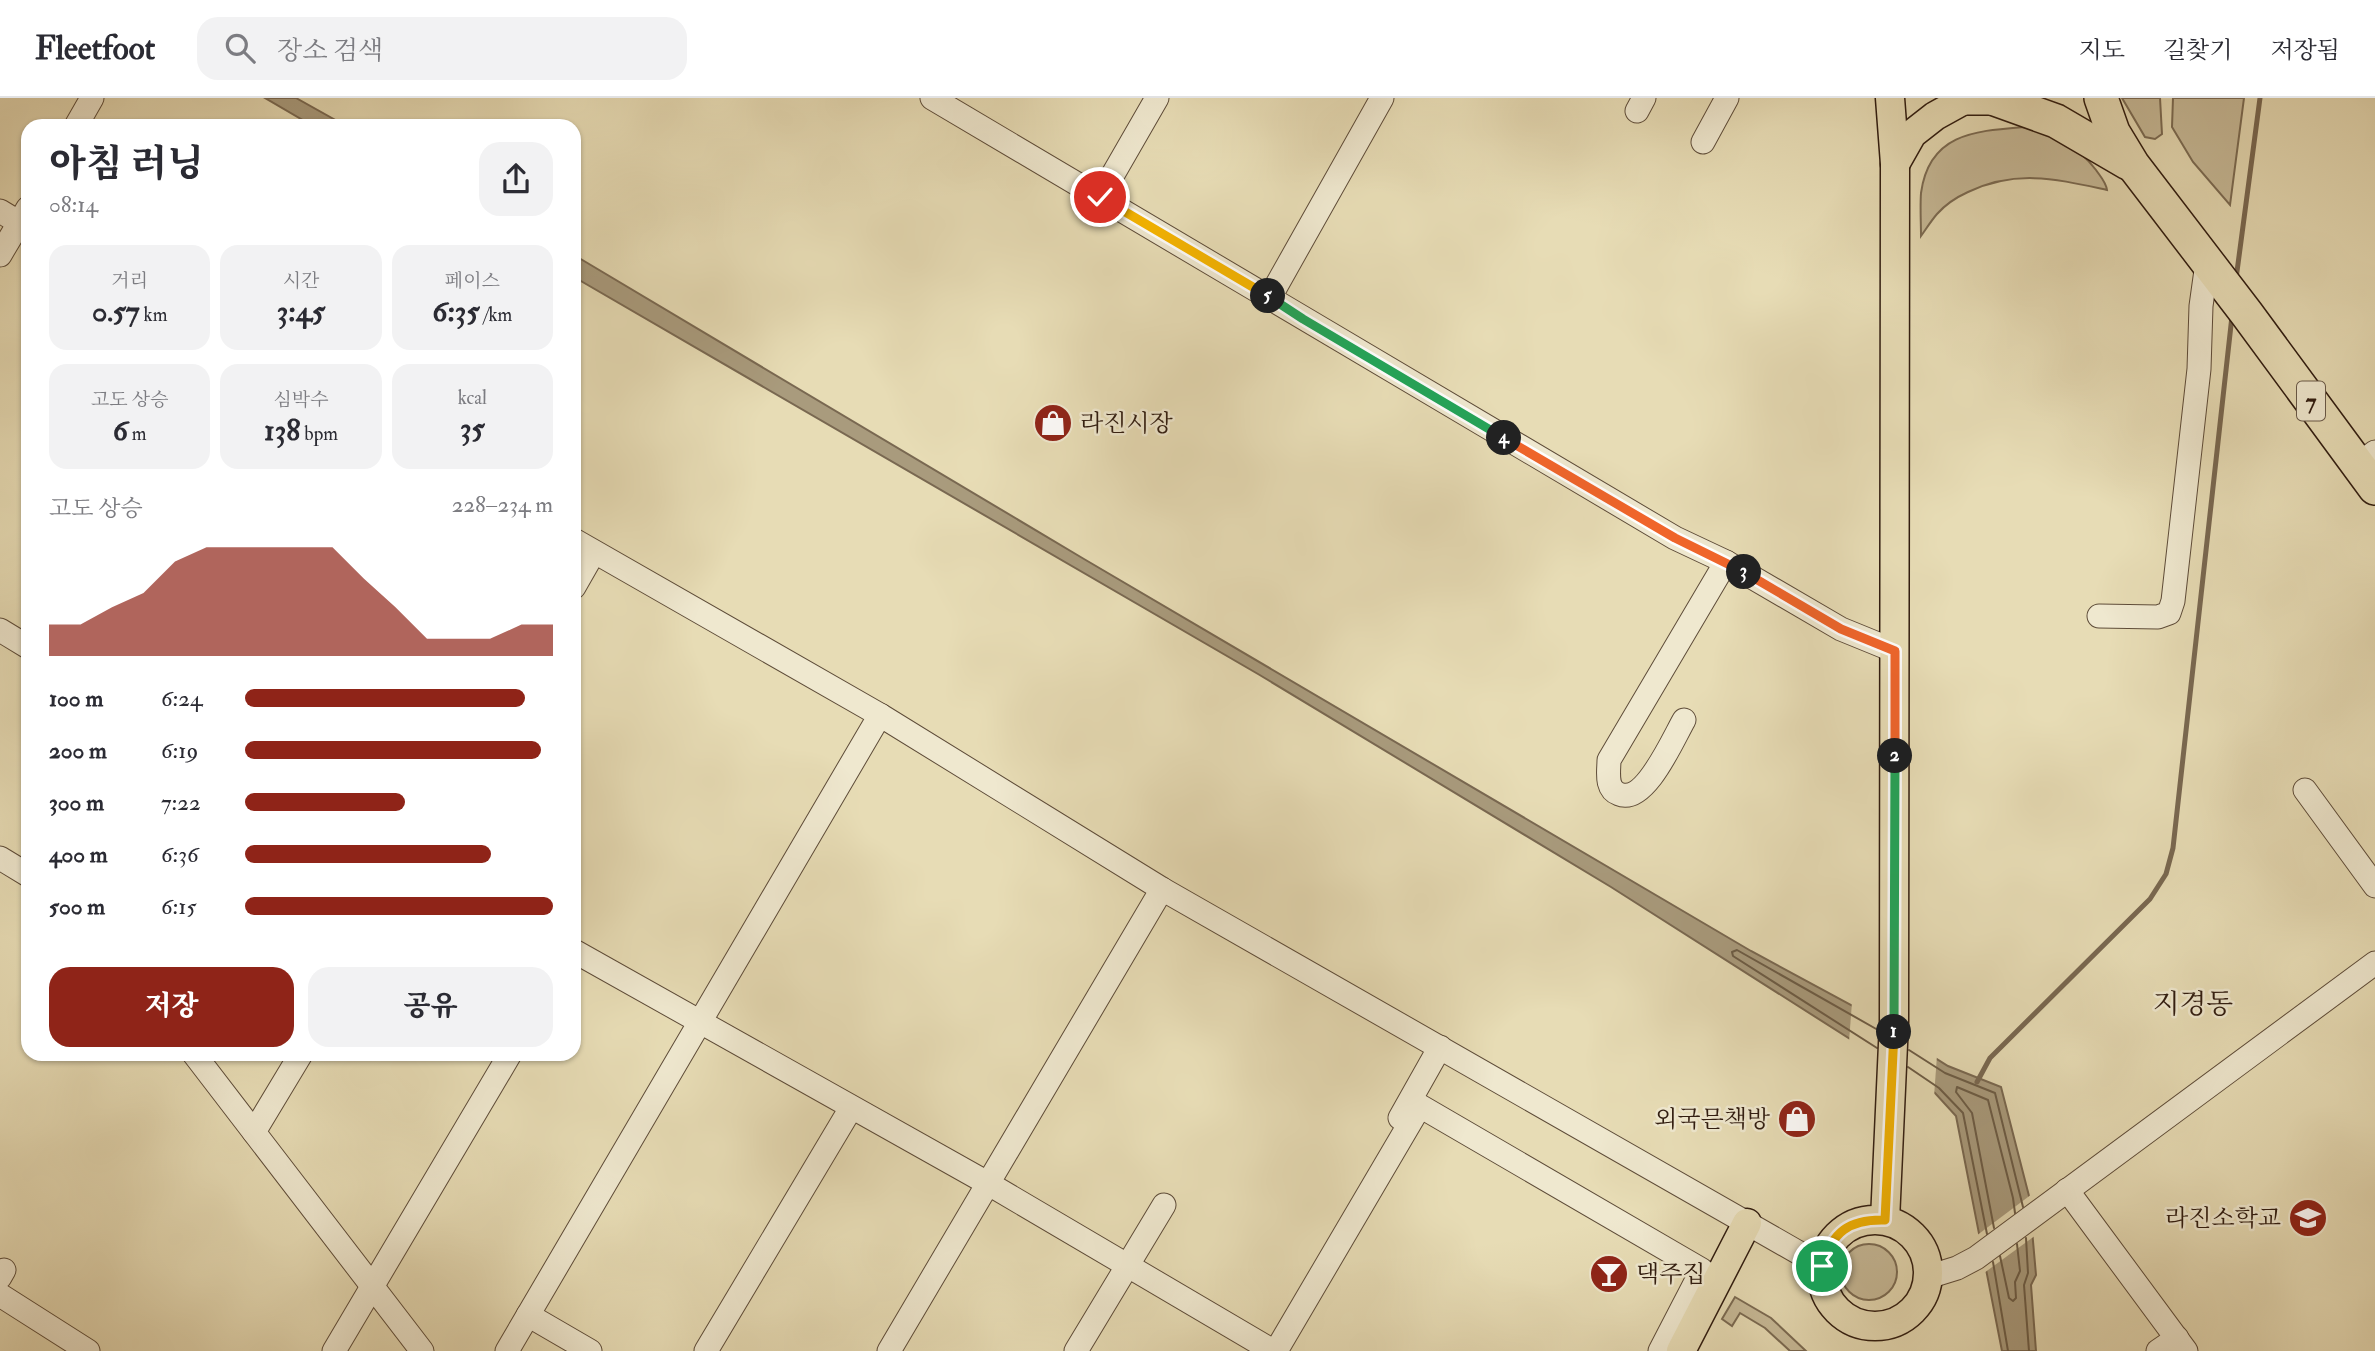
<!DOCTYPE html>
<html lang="ko">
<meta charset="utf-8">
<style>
body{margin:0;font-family:"IM FELL Double Pica","Noto Serif KR",serif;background:#f2f2f3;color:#2b2b33;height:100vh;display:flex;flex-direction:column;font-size:26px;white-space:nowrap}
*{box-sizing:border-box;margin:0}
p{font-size:23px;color:#7c7c81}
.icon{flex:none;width:38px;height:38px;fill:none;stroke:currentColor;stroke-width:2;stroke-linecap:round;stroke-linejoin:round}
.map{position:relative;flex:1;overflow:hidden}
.details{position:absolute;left:21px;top:21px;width:560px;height:942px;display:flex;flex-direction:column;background:#fff;border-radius:21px;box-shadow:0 2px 5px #0004}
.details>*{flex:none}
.pin{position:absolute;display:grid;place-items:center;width:60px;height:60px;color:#fff;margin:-30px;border:4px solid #fff;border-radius:50%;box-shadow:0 2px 7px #0007}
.km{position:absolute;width:35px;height:35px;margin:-18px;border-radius:50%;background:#222;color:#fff;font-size:19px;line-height:35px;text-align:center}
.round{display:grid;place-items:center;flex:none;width:74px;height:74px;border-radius:21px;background:#f2f2f3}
.overview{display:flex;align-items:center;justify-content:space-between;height:119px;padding:0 28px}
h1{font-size:38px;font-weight:800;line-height:52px}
.stats{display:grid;grid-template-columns:repeat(3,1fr);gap:10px;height:119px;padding:7px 28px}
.stats div{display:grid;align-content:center;border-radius:18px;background:#f2f2f3;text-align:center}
.stats b{font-size:30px;font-weight:800}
.stats small{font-size:19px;font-weight:400}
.stats p{font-size:19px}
.chart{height:196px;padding:14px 28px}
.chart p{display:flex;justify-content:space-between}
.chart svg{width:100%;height:126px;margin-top:7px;fill:#8f2418;opacity:.7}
.cta{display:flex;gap:14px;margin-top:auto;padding:14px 28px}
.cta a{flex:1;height:80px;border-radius:21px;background:#8f2418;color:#fff;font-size:28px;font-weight:800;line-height:80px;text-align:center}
.cta a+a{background:#f2f2f3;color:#2b2b33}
ul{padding:0 28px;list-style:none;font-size:23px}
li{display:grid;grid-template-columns:112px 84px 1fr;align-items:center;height:52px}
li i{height:18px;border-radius:9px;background:#8f2418}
header{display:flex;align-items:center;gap:42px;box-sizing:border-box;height:98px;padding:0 35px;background:#fff;border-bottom:2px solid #e1e1e2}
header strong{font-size:33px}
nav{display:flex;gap:38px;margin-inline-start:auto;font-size:24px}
.search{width:490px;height:63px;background:#f2f2f3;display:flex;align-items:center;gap:18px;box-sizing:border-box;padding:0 24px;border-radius:21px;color:#7c7c81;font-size:26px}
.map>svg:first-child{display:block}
</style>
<header>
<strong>Fleetfoot</strong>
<div class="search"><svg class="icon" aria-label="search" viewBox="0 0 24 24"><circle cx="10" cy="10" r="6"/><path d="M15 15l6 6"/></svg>장소 검색</div>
<nav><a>지도</a><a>길찾기</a><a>저장됨</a></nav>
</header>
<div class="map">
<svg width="2375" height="1253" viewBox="0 0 2375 1253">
<rect width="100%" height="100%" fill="#e7dcb5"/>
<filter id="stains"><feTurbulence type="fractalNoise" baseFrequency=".00286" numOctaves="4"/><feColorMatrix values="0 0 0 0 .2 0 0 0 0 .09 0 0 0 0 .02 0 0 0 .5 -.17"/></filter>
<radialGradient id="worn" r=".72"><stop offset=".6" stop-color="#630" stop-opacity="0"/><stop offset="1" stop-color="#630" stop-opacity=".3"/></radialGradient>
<g fill="#c8bb99" stroke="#7c6c54" stroke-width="2">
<path d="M2122,0H2160L2162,36L2155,41L2145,39Z"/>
<path d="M2173,0H2244L2230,107L2193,64L2172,29Z"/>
<path d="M2023,29C2055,36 2076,46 2096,72C2100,78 2106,84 2107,92C2056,81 2017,71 1968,94C1957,99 1945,107 1937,116C1931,123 1926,131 1921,138C1921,124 1920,109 1921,95C1929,36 1974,33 2023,29Z"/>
<circle cx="1869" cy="1174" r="28"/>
<path d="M1735,1199L1771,1220L1806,1253H1790L1765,1230L1740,1215L1732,1228L1722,1221Z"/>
</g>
<g fill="#a99b7d" stroke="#796851" stroke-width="2">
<path d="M265,0H296L346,28H313Z"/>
<path d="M574,157L1084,461L1751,853L1853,908L1948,968L2001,989L2029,1098L2036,1177L2031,1187L2036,1253H2002L1956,1018L1935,995L1611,789L1258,576L574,179Z"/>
</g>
<g fill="#e7dcb5">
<path d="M1852,904L1937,957L1934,999L1849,944Z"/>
<path d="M2032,1096L2036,1137L1984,1175L1976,1138Z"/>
</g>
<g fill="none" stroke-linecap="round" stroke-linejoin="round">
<g stroke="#6c5c46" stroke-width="2">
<path d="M1877,950L1733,858L1732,854L1737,852L1878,932"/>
<path d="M1909,952L1945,975L1995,995L2023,1109"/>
<path d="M1908,969L1939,990L1963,1015L1987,1136"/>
<path d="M1994,1130L1972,1015L1956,994L1957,989L1988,1002L2013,1100L2015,1115"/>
<path d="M2026,1140L2028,1175L2024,1187L2029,1253"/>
<path d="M2000,1158L2009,1200L2013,1203L2016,1200L2015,1184L2020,1173L2017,1146"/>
<path d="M1993,1164L2008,1253"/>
</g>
<g stroke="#796851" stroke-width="5">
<path d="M2236,181L2260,0"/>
<path d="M1977,984L1990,960L2150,801L2166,776L2173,750L2232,218"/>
</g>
<defs>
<g id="minor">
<path d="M932,0L1675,440L1726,464L1841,531L1895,553"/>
<path d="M1637,13L1644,0"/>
<path d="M76,28L92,0"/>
<path d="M1703,44L1727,0"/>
<path d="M1100,99L1157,0"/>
<path d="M0,113L28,130"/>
<path d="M0,157L28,110"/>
<path d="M1270,199L1382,0"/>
<path d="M2358,367L2375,354"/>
<path d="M574,442L880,617L1162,791L1822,1168"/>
<path d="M574,489L594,454"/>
<path d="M2099,518L2158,519L2169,515L2173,503L2199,271L2201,208L2207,165"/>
<path d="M0,532L28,549"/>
<path d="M1684,622C1673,641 1645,707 1619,696C1605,691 1609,673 1609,662L1726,464"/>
<path d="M2305,692L2375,788"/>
<path d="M0,760L28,777"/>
<path d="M574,853L989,1086L1266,1249L1264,1253"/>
<path d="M194,956L422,1253"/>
<path d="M1400,1020L1440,949"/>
<path d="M254,1034L301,956"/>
<path d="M2067,1092L2186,1253"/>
<path d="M0,1179L4,1172"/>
<path d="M1928,1179L1957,1170L1976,1160L2375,865"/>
<path d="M0,1197L88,1253"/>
<path d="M528,1217L590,1253"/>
<path d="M334,1253L510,956"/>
<path d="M507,1253L880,617"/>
<path d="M706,1253L851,1010"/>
<path d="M889,1253L1162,791"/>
<path d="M1076,1253L1164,1107"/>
<path d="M1276,1253L1420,1008L1702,1172L1660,1253"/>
<path d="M2158,1253L2177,1240"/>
</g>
<g id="major">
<path d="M1895,66L1912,36L1935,18L1964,2"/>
<circle cx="1875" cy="1175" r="53"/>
<path d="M1885,1122L1894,924L1895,66L1890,0"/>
<path d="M1681,1253L1747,1125"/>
</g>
<g id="highway">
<path d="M1959,0H1999"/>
<path d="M2101,0L2113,34L2133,67L2247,216L2375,390"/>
<path d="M1995,1L2056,23L2128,65"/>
</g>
</defs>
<use href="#minor" stroke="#5e4c39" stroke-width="25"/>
<use href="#major" stroke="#301c10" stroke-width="31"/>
<use href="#highway" stroke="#301c10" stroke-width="36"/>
<use href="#minor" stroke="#efe8cf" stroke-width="23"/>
<use href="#major" stroke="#e7dcb5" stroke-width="28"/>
<use href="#highway" stroke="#e7dcb5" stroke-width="33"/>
</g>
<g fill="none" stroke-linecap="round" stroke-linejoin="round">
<defs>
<path id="split-1" d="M1822,1168C1832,1134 1849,1121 1885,1122L1894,934"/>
<path id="split-2" d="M1894,934L1895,658"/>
<path id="split-3" d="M1744,474L1841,531L1895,553V658"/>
<path id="split-4" d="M1504,340L1675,440L1744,474"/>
<path id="split-5" d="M1268,198L1303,221L1504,340"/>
<path id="split-6" d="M1100,99L1268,198"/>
</defs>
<use href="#split-1" stroke="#fff" stroke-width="14"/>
<use href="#split-2" stroke="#fff" stroke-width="14"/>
<use href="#split-3" stroke="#fff" stroke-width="14"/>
<use href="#split-4" stroke="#fff" stroke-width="14"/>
<use href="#split-5" stroke="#fff" stroke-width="14"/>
<use href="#split-6" stroke="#fff" stroke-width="14"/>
<use href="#split-1" stroke="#f5b400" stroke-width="9"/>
<use href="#split-2" stroke="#22a559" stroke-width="9"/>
<use href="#split-3" stroke="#f0652b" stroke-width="9"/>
<use href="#split-4" stroke="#f0652b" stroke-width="9"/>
<use href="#split-5" stroke="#22a559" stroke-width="9"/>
<use href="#split-6" stroke="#f5b400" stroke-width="9"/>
</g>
<defs>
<symbol id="shop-disc" viewBox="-11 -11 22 22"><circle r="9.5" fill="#8f2418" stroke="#efe8cf"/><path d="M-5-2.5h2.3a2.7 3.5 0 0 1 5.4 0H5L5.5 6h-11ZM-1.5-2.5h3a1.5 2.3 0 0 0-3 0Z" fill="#fff"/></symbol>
<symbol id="school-disc" viewBox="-11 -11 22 22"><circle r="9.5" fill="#8f2418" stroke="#efe8cf"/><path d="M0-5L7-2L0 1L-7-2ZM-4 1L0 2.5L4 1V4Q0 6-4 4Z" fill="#fff"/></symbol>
<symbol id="bar-disc" viewBox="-11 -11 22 22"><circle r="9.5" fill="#8f2418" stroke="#efe8cf"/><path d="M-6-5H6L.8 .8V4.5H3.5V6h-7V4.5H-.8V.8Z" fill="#fff"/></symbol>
</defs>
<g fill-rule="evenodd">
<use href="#shop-disc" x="1031" y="303" width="44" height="44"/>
<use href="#shop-disc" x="1775" y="999" width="44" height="44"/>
<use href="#school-disc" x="2286" y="1098" width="44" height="44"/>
<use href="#bar-disc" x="1587" y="1154" width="44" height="44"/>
</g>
<g text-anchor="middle" stroke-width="5" stroke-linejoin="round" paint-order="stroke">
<rect fill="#efe8cf" stroke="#695949" stroke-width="2" x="2297" y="283.5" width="28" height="39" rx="5"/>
<g font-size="23" font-weight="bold" fill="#301c10">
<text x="2311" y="311">7</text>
</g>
<g font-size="24" fill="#301c10" stroke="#efe8cf" text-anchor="start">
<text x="1080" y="333">라진시장</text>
<text x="1770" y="1029" text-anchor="end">외국믄책방</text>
<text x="2281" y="1128" text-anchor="end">라진소학교</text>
<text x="1636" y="1184">댁주집</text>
</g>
<g font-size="28" fill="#301c10" stroke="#efe8cf">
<text x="2193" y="915">지경동</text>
</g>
</g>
<rect width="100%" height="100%" filter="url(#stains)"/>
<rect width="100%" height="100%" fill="url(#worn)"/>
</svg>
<div class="pin" style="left:1822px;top:1168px;background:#1e9e55"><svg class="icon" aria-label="arrive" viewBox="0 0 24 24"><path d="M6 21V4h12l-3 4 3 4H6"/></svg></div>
<div class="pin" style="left:1100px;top:99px;background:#d93025"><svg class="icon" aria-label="check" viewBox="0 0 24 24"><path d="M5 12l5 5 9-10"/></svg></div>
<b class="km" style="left:1894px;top:934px">1</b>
<b class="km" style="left:1895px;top:658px">2</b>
<b class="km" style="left:1744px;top:474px">3</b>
<b class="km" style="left:1504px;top:340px">4</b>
<b class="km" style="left:1268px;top:198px">5</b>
<section class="details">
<div class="overview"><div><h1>아침 러닝</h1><p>08:14</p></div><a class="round"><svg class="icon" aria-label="share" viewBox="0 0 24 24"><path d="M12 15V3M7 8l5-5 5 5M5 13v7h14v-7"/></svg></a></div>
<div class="stats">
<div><p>거리</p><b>0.57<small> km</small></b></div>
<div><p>시간</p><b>3:45</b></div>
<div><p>페이스</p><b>6:35<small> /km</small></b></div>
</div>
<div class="stats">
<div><p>고도 상승</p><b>6<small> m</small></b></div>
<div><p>심박수</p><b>138<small> bpm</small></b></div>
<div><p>kcal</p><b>35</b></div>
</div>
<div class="chart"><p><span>고도 상승</span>228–234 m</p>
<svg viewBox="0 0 160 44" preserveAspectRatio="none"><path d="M0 44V33L10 33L20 27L30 22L40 11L50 6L60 6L70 6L80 6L90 6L100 17L110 27L120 38L130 38L140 38L150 33L160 33V44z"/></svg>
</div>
<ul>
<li><b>100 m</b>6:24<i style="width:91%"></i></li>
<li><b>200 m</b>6:19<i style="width:96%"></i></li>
<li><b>300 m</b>7:22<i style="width:52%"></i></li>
<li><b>400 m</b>6:36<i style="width:80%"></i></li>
<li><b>500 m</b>6:15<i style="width:100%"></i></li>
</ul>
<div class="cta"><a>저장</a><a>공유</a></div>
</section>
</div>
